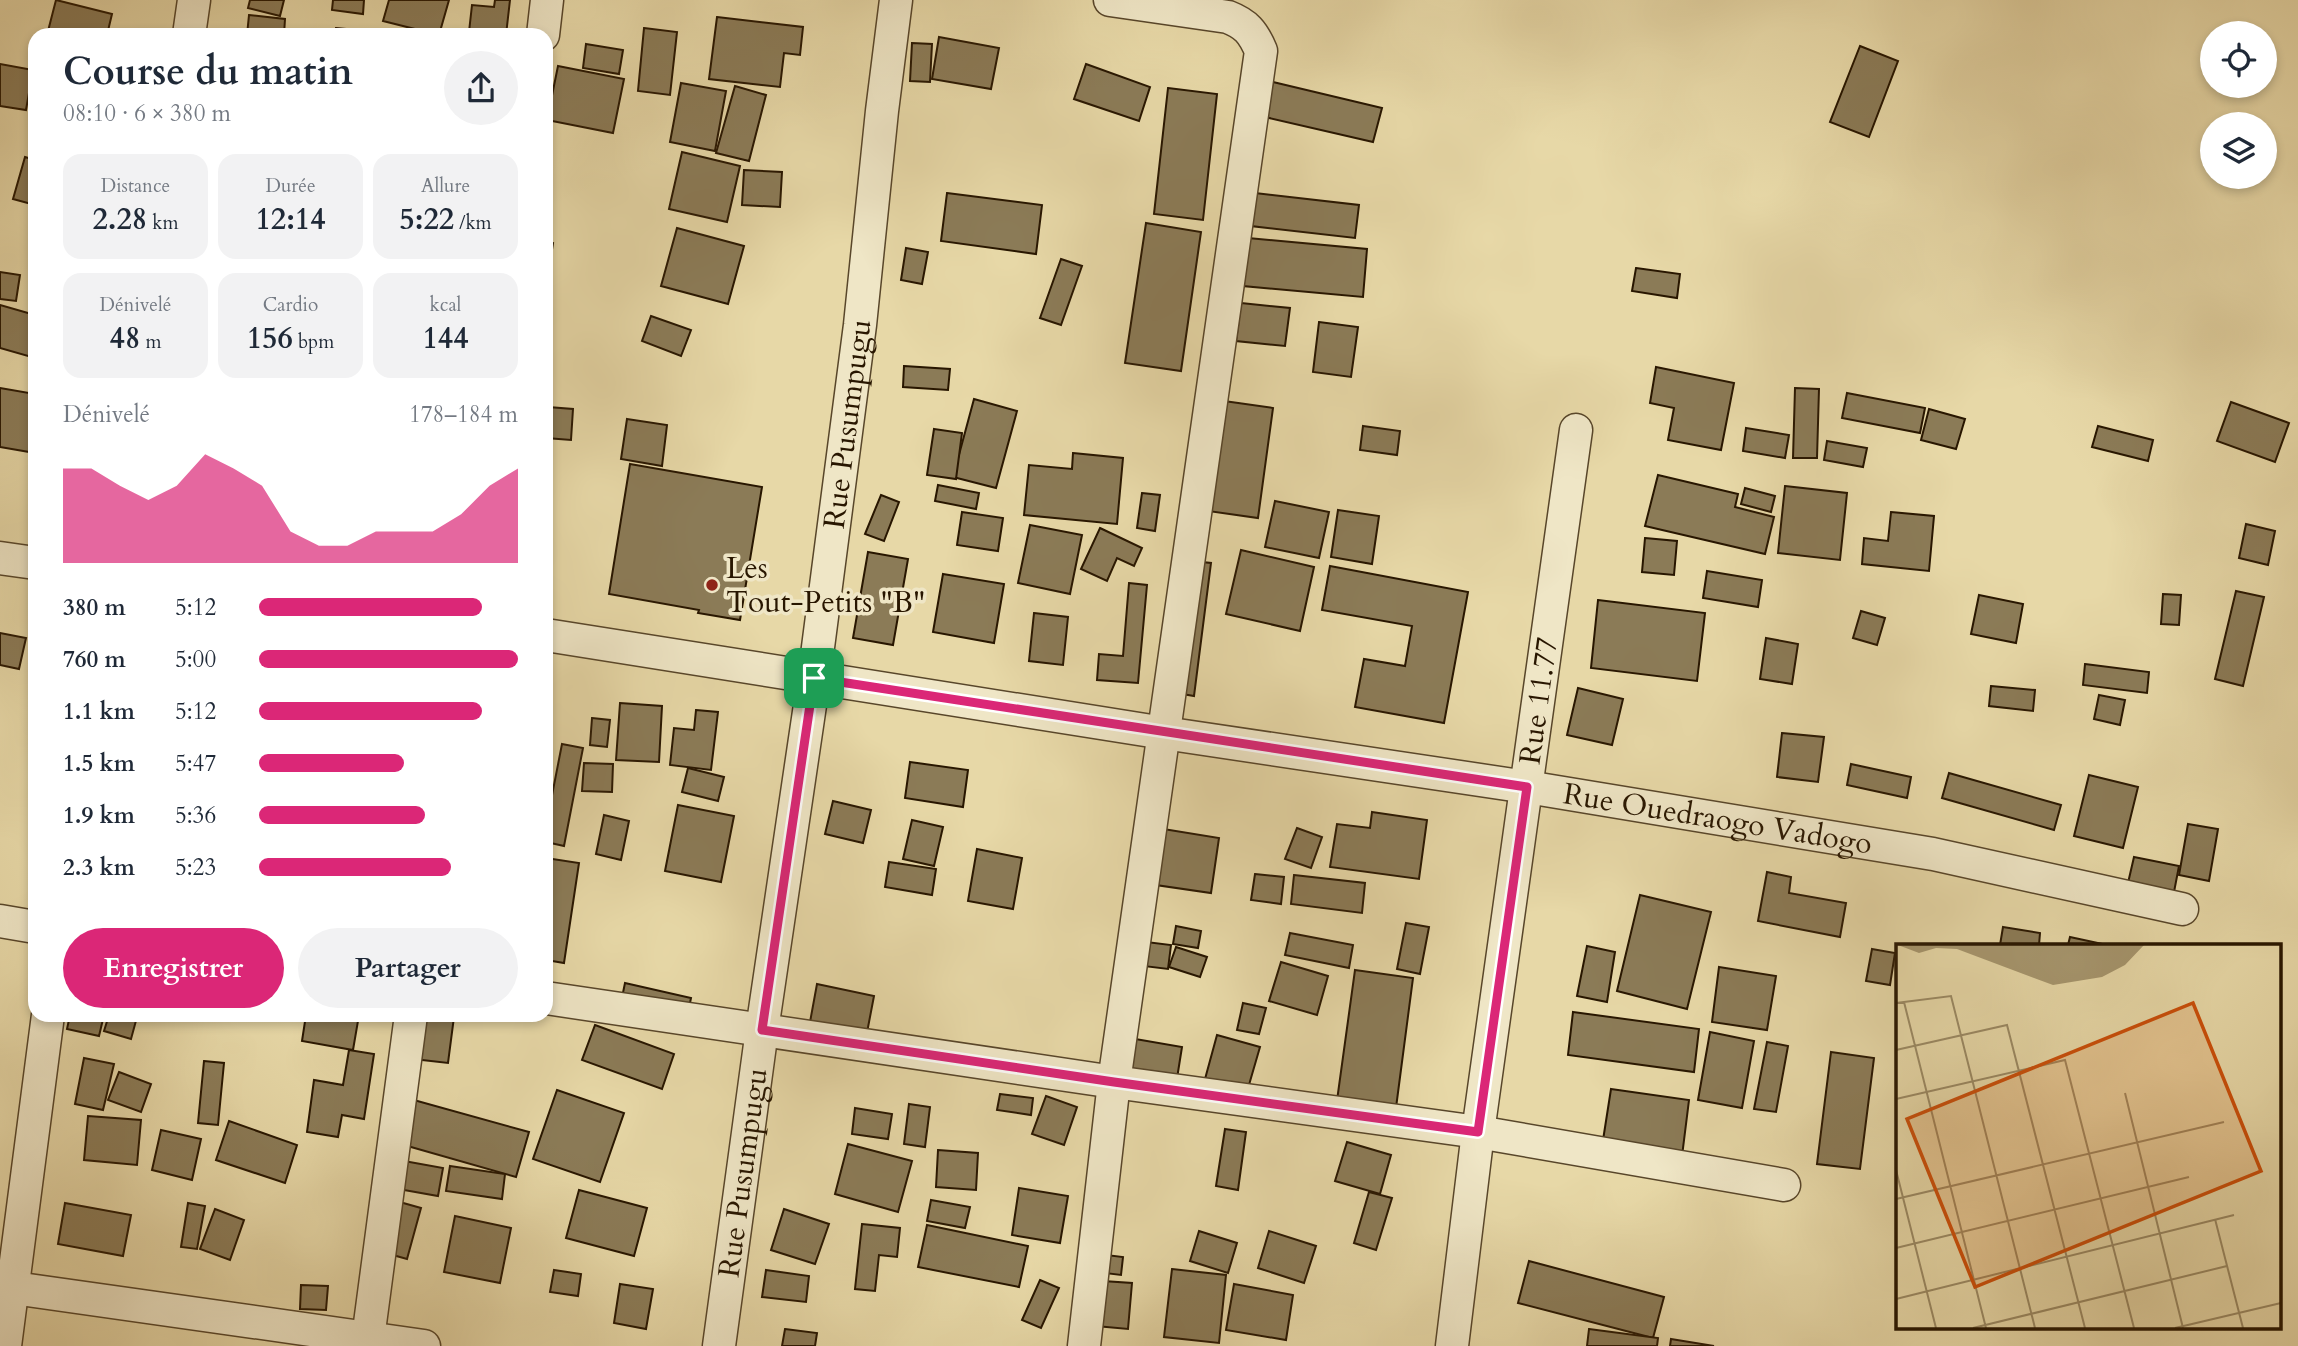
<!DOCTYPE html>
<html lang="fr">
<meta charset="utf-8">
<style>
body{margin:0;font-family:Cardo,serif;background:#f2f2f3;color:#1f2937;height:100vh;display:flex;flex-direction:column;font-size:26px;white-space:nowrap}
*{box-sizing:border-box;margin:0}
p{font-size:23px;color:#747a83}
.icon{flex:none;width:38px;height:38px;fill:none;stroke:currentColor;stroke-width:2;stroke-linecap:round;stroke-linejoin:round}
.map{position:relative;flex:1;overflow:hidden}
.sheet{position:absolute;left:28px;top:28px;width:525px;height:994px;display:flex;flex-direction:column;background:#fff;border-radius:21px;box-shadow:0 4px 10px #0003}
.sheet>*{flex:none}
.fabs{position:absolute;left:2200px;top:21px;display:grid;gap:14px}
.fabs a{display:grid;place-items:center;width:77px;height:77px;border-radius:50%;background:#fff;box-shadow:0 4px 10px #0003;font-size:35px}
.pin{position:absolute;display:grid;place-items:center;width:60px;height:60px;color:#fff;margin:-30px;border-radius:14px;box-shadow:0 4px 10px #0006}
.round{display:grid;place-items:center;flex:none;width:74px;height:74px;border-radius:37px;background:#f2f2f3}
.summary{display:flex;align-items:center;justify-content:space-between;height:119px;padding:0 35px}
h1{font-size:38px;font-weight:800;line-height:52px}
.stats{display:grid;grid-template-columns:repeat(3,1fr);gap:10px;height:119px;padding:7px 35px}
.stats div{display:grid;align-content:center;border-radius:18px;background:#f2f2f3;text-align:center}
.stats b{font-size:30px;font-weight:800}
.stats small{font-size:19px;font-weight:400}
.stats p{font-size:19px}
.chart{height:196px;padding:14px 35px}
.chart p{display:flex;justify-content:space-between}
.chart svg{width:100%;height:126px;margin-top:7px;fill:#db2777;opacity:.7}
.button{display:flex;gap:14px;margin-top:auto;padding:14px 35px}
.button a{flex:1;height:80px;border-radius:42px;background:#db2777;color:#fff;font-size:28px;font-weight:800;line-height:80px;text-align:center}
.button a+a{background:#f2f2f3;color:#1f2937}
ul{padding:0 35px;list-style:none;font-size:23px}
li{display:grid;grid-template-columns:112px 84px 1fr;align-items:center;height:52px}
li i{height:18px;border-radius:9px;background:#db2777}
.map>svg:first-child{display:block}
</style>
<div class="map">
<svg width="2298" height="1346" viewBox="0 0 2298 1346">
<rect width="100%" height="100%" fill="#e7d8a7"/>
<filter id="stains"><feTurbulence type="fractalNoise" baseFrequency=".00286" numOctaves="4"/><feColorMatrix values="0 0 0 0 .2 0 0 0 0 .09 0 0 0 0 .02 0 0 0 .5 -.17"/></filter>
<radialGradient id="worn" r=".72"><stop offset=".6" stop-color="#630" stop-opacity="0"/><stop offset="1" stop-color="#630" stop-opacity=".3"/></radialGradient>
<g fill="#8b7b57" stroke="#281600" stroke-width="2">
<path d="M56,0L112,14L107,35H47Z"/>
<path d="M250,0H284L280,16L248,8Z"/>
<path d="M333,0H364L363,14L332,10Z"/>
<path d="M389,0H449L439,35L383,21Z"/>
<path d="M495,0H510L506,35L469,32L472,5L494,7Z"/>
<path d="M249,15L285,19L284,35H247Z"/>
<path d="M717,17L803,27L800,55L784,53L780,87L709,79Z"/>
<path d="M336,28L366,31V35H335Z"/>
<path d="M644,28L677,32L670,95L638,91Z"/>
<path d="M939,37L999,48L991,89L932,79Z"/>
<path d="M912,43L932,44L930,82L910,81Z"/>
<path d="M586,44L623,50L619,74L583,68Z"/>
<path d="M1860,46L1898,61L1869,137L1830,122Z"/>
<path d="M0,64L33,70L26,110L0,106Z"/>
<path d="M1086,64L1150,87L1139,121L1074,99Z"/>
<path d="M558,66L624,79L613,133L547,120Z"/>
<path d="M1273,82L1382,108L1373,142L1265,117Z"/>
<path d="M681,83L726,91L715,151L670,142Z"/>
<path d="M735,86L766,95L749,161L716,153Z"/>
<path d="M1168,88L1217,94L1203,220L1154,214Z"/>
<path d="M682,152L740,166L727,222L669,209Z"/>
<path d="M25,157L35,160V205L13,199Z"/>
<path d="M744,170L782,172L780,207L742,205Z"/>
<path d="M947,193L1042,205L1036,254L941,241Z"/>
<path d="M1255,193L1359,205L1355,238L1251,226Z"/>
<path d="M1146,223L1201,232L1181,371L1125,363Z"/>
<path d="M677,228L744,246L728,304L661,286Z"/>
<path d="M1248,238L1367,249L1363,297L1243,286Z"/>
<path d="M546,242L553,243L548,276H546Z"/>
<path d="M906,248L928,252L922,284L901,280Z"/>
<path d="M1061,259L1082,266L1061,325L1040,318Z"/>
<path d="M1636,268L1680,274L1677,298L1632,291Z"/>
<path d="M0,272L20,275L16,301L0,299Z"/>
<path d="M1241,303L1290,308L1285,346L1236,341Z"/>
<path d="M0,305L35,315V358L0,348Z"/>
<path d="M651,316L691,330L681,356L642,341Z"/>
<path d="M1319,322L1358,327L1351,377L1313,372Z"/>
<path d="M904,366L950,369L948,390L903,387Z"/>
<path d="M1656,367L1734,383L1721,450L1668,440L1674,408L1650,403Z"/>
<path d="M0,388L35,394V453L0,447Z"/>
<path d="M1795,388L1819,389L1817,458H1793Z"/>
<path d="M1847,393L1925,408L1920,433L1842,418Z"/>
<path d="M974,399L1017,411L996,488L953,477Z"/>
<path d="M1224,401L1273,408L1258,518L1208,511Z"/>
<path d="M2231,402L2289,423L2275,462L2217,441Z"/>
<path d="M548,407L573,409L571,440L546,438Z"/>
<path d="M1929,409L1965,419L1956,449L1921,440Z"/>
<path d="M627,419L667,425L662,466L621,459Z"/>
<path d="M1363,426L1400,431L1397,455L1360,450Z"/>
<path d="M2098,426L2153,440L2148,461L2092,447Z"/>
<path d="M1746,428L1789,435L1785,458L1743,451Z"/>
<path d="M934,429L962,433L956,479L927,475Z"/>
<path d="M1827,441L1867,448L1863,467L1824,460Z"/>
<path d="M1073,453L1123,458L1117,524L1024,515L1029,465L1072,469Z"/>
<path d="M630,464L762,487L740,620L698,613L699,610L609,594Z"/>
<path d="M1658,475L1738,494L1735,507L1774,517L1765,554L1645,526Z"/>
<path d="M938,485L979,493L976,509L935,501Z"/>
<path d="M1785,486L1847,493L1840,560L1778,553Z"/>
<path d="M1745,488L1775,496L1771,512L1741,504Z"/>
<path d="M1142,493L1160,495L1155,531L1137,528Z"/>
<path d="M881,495L899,502L884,541L865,534Z"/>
<path d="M1275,501L1329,512L1319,558L1265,547Z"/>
<path d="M1338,510L1379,516L1372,564L1331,557Z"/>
<path d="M962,512L1003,518L998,551L957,545Z"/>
<path d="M1891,512L1934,516L1929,571L1862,564L1864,538L1888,541Z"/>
<path d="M2246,524L2275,531L2268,565L2239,558Z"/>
<path d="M1030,525L1082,535L1070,594L1018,583Z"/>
<path d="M1100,528L1142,548L1134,566L1117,558L1107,581L1081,569Z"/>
<path d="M1645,538L1677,541L1674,575L1642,572Z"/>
<path d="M1241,550L1314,567L1300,631L1226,614Z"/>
<path d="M868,552L908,559L893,645L853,638Z"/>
<path d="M1182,560L1211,563L1194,696L1165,691Z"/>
<path d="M1330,566L1468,592L1444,723L1355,707L1364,659L1405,666L1412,626L1322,610Z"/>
<path d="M1707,571L1762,580L1758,607L1703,598Z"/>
<path d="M943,574L1004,584L994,643L933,632Z"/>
<path d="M1129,583L1147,585L1138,683L1097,680L1099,654L1123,656Z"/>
<path d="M2236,591L2264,597L2243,686L2215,679Z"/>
<path d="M2163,594L2181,595L2179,625L2161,624Z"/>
<path d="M1979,595L2023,604L2016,643L1971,634Z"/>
<path d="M1598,600L1705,613L1697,681L1591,668Z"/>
<path d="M1861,611L1885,618L1877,645L1853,638Z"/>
<path d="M1034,613L1068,617L1063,665L1029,661Z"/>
<path d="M0,633L26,638L19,669L0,665Z"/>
<path d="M1766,638L1798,644L1792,684L1760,679Z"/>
<path d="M2085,664L2149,672L2147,693L2083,685Z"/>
<path d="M1991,686L2035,690L2033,711L1989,706Z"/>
<path d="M1578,688L1623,699L1612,745L1567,735Z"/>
<path d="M2099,695L2125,700L2120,725L2094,719Z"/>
<path d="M620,703L662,706L659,762L616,760Z"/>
<path d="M696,710L718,712L711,770L670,765L674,728L694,730Z"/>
<path d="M592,718L610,720L607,747L590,745Z"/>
<path d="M1782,733L1824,737L1818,782L1777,777Z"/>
<path d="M562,744L583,748L564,846L546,842V826Z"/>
<path d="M910,762L968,770L963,807L905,798Z"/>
<path d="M584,763L613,764L612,792L582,791Z"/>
<path d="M1851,764L1911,777L1907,798L1847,785Z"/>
<path d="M688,768L724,777L718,801L682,792Z"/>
<path d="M1949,773L2061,805L2054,830L1942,798Z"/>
<path d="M2089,775L2138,787L2123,848L2074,836Z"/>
<path d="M833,801L871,810L863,843L825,834Z"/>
<path d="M678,805L734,816L721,882L665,871Z"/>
<path d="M1372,812L1427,820L1419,879L1330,867L1337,824L1370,828Z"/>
<path d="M604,815L629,821L621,860L596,854Z"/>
<path d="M912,820L943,827L934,866L903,859Z"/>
<path d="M2188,824L2218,829L2209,881L2179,875Z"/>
<path d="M1145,826L1219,838L1211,893L1156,885Z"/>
<path d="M1297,828L1322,837L1311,868L1285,859Z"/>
<path d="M977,849L1022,858L1013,909L968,901Z"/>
<path d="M2134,857L2179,866L2174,892L2128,883Z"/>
<path d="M546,858L579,863L564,963L546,960Z"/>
<path d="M889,862L936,869L932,895L885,887Z"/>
<path d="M1767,872L1791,877L1789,893L1846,903L1840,937L1758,921Z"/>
<path d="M1255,874L1284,877L1281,904L1251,900Z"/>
<path d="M1294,875L1365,883L1362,913L1291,904Z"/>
<path d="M1640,895L1711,912L1687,1009L1617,991Z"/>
<path d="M1406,923L1429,927L1420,974L1397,969Z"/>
<path d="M1176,926L1201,931L1198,948L1173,944Z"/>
<path d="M2003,927L2040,933L2039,945H2000Z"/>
<path d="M1290,933L1353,945L1349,968L1285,955Z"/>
<path d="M2070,937L2107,945H2068Z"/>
<path d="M1130,940L1171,945L1168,969L1127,964Z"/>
<path d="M1587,946L1615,952L1607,1002L1577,996Z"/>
<path d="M1176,947L1207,957L1200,977L1169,967Z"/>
<path d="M1872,949L1895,953L1890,985L1866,981Z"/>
<path d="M1281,962L1328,976L1317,1015L1269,1001Z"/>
<path d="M1719,967L1776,976L1767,1030L1712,1022Z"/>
<path d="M1355,970L1413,978L1394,1123L1335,1115Z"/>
<path d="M625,983L691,998L685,1027L619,1012Z"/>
<path d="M817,984L874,996L865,1043L808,1033Z"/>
<path d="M1243,1003L1266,1008L1259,1034L1237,1030Z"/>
<path d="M1573,1012L1699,1029L1694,1072L1568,1055Z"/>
<path d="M70,1015H104L99,1036L67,1029Z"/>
<path d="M109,1015L137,1017L131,1039L104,1031Z"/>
<path d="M306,1015H359L353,1050L302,1041Z"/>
<path d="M411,1015L454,1017L448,1063L405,1058Z"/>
<path d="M595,1025L674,1054L662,1089L582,1060Z"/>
<path d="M1710,1032L1754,1041L1742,1108L1698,1100Z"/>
<path d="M1217,1035L1260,1047L1244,1102L1202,1090Z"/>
<path d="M1118,1036L1182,1047L1175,1091L1111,1081Z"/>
<path d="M1767,1042L1788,1046L1776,1112L1754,1109Z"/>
<path d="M349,1050L374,1054L364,1119L342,1115L338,1137L307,1132L314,1080L343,1085Z"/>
<path d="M1831,1052L1874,1058L1860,1169L1817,1164Z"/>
<path d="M84,1058L114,1064L103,1110L75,1104Z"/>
<path d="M204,1061L224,1063L218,1125L198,1123Z"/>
<path d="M119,1072L151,1084L141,1112L108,1100Z"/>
<path d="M1611,1089L1689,1100L1681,1164L1601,1153Z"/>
<path d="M557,1090L624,1113L600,1182L533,1159Z"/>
<path d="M1000,1094L1033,1098L1031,1115L997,1110Z"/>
<path d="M1046,1096L1077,1107L1064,1145L1032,1134Z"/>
<path d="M403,1097L529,1132L516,1177L390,1141Z"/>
<path d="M909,1104L930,1107L925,1147L904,1144Z"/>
<path d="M855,1108L892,1114L888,1139L852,1134Z"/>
<path d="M88,1116L141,1120L137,1165L84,1160Z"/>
<path d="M229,1121L297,1145L285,1183L216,1160Z"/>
<path d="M1225,1129L1246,1132L1238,1190L1216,1186Z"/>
<path d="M161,1130L201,1139L192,1180L152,1170Z"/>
<path d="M1347,1142L1391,1155L1380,1194L1335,1181Z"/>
<path d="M848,1144L912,1161L898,1212L835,1194Z"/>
<path d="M938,1150L978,1153L976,1190L936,1187Z"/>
<path d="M393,1159L443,1168L438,1196L387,1187Z"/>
<path d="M450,1166L505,1174L502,1199L446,1191Z"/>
<path d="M1019,1188L1068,1196L1060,1243L1012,1235Z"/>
<path d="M579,1190L647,1208L634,1256L566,1238Z"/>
<path d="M1369,1192L1392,1198L1376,1250L1354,1243Z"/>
<path d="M389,1199L421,1208L407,1259L375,1250Z"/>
<path d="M931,1200L970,1207L965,1228L927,1221Z"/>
<path d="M65,1203L131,1215L123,1256L58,1244Z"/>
<path d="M188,1203L205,1206L197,1249L181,1247Z"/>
<path d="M215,1209L244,1220L230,1260L200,1249Z"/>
<path d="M784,1209L829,1224L815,1264L771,1250Z"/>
<path d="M455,1216L511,1228L500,1283L444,1272Z"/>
<path d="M862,1224L900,1228L897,1257L879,1255L875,1291L855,1289Z"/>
<path d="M927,1225L1028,1246L1019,1287L918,1267Z"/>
<path d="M1199,1231L1237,1243L1228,1273L1190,1261Z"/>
<path d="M1269,1231L1316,1246L1304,1283L1258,1268Z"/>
<path d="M1090,1253L1123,1257L1121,1275L1088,1271Z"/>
<path d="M1529,1261L1664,1297L1653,1338L1518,1303Z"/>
<path d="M1172,1269L1226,1275L1219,1343L1164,1337Z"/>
<path d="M554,1270L581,1274L578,1296L550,1292Z"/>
<path d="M766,1270L809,1276L806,1302L762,1297Z"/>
<path d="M1040,1280L1059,1288L1041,1328L1022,1320Z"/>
<path d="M1088,1280L1132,1283L1128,1329L1085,1325Z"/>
<path d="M620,1284L653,1289L646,1329L614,1323Z"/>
<path d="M1234,1284L1293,1295L1286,1340L1226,1330Z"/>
<path d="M301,1285L328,1286L326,1310L300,1309Z"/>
<path d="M785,1329L817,1333L815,1346H782Z"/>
<path d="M1589,1329L1658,1338L1657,1346H1587Z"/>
<path d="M1671,1339L1714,1346H1670Z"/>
</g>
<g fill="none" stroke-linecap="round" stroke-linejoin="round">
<defs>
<g id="minor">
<path d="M189,35L194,0"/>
<path d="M543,35L547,0"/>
<path d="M0,558L35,563"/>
<path id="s1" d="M546,635L1164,733L1527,787L1933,854L2182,909"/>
<path d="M0,921L35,927"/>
<path d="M546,998L1114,1082L1478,1132L1784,1185"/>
<path d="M0,1286L424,1346"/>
<path d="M5,1346L48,1015"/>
<path d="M367,1346L411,1015"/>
<path id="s2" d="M719,1346L762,1030L814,678L860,325L882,111L896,0"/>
<path d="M1084,1346L1114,1082L1261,51C1253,32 1246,24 1228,17L1110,0"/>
<path id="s3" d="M1452,1346L1478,1132L1576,430"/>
</g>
</defs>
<use href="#minor" stroke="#58462a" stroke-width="35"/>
<use href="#minor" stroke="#efe6c6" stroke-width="32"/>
</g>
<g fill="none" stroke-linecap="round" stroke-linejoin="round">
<defs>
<path id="route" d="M814,678L1527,787L1478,1132L1114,1082L762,1030Z"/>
</defs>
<use href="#route" stroke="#fff" stroke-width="14"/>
<use href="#route" stroke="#db2777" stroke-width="9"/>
</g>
<circle fill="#8f2418" stroke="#efe6c6" stroke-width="2.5" cx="712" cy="585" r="7"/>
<g text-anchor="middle" stroke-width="7" stroke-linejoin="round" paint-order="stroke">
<g font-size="30" fill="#281600" stroke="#efe6c6">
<text dy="10" stroke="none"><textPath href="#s2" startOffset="931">Rue Pusumpugu</textPath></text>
<text dy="10" stroke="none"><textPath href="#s3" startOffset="651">Rue 11.77</textPath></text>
<text dy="10" stroke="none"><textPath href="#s1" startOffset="1186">Rue Ouedraogo Vadogo</textPath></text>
<text dy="10" stroke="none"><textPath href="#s2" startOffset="175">Rue Pusumpugu</textPath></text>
</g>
<g font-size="30" fill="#281600" stroke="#efe6c6" text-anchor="start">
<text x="726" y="578">Les<tspan x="726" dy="34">Tout-Petits "B"</tspan></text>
</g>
</g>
<g transform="translate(1896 944)">
<rect width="385" height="385" fill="#e7d8a7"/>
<path d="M2,1H248L229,21L206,33L157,41L61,5L40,4L23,9Z" fill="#a6966e"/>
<path fill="none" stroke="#9b8a64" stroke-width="2" d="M8,58L90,384M0,59L55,52L139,384M0,106L111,81L189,384M229,149L287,384M0,155L169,116L238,384M0,226L40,384M0,255L328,178M319,275L347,384M0,304L293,233M0,355L338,271M77,384L331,322M279,384L385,359"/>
<path fill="#cb4f0a" fill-opacity="0.15" stroke="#cb4f0a" stroke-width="3.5" d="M297,59L365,227L79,343L11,175Z"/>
<rect width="385" height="385" fill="none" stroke="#281600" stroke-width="3.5"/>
</g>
<rect width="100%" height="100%" filter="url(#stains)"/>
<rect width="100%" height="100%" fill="url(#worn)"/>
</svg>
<div class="fabs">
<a><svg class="icon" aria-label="locate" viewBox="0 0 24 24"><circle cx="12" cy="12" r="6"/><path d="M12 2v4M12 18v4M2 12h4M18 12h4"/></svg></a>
<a><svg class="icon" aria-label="layers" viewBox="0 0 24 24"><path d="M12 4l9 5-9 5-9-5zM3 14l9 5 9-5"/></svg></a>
</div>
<div class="pin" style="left:814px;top:678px;background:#1e9e55"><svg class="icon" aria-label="arrive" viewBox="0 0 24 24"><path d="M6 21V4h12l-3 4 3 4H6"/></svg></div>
<section class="sheet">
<div class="summary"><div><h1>Course du matin</h1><p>08:10 · 6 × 380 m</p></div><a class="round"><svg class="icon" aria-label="share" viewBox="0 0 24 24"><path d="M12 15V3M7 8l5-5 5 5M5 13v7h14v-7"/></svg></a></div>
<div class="stats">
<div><p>Distance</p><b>2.28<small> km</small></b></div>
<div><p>Durée</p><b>12:14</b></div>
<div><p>Allure</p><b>5:22<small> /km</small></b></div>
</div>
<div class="stats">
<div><p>Dénivelé</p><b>48<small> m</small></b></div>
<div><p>Cardio</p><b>156<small> bpm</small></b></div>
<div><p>kcal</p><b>144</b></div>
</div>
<div class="chart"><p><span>Dénivelé</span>178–184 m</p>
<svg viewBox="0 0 160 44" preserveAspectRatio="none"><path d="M0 44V11L10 11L20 17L30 22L40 17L50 6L60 11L70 17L80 33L90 38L100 38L110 33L120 33L130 33L140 27L150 17L160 11V44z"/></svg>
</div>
<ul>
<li><b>380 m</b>5:12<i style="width:86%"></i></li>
<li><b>760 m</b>5:00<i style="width:100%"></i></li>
<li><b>1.1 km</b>5:12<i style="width:86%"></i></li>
<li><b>1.5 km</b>5:47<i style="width:56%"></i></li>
<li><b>1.9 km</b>5:36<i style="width:64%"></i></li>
<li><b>2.3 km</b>5:23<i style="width:74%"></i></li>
</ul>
<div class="button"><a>Enregistrer</a><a>Partager</a></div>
</section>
</div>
